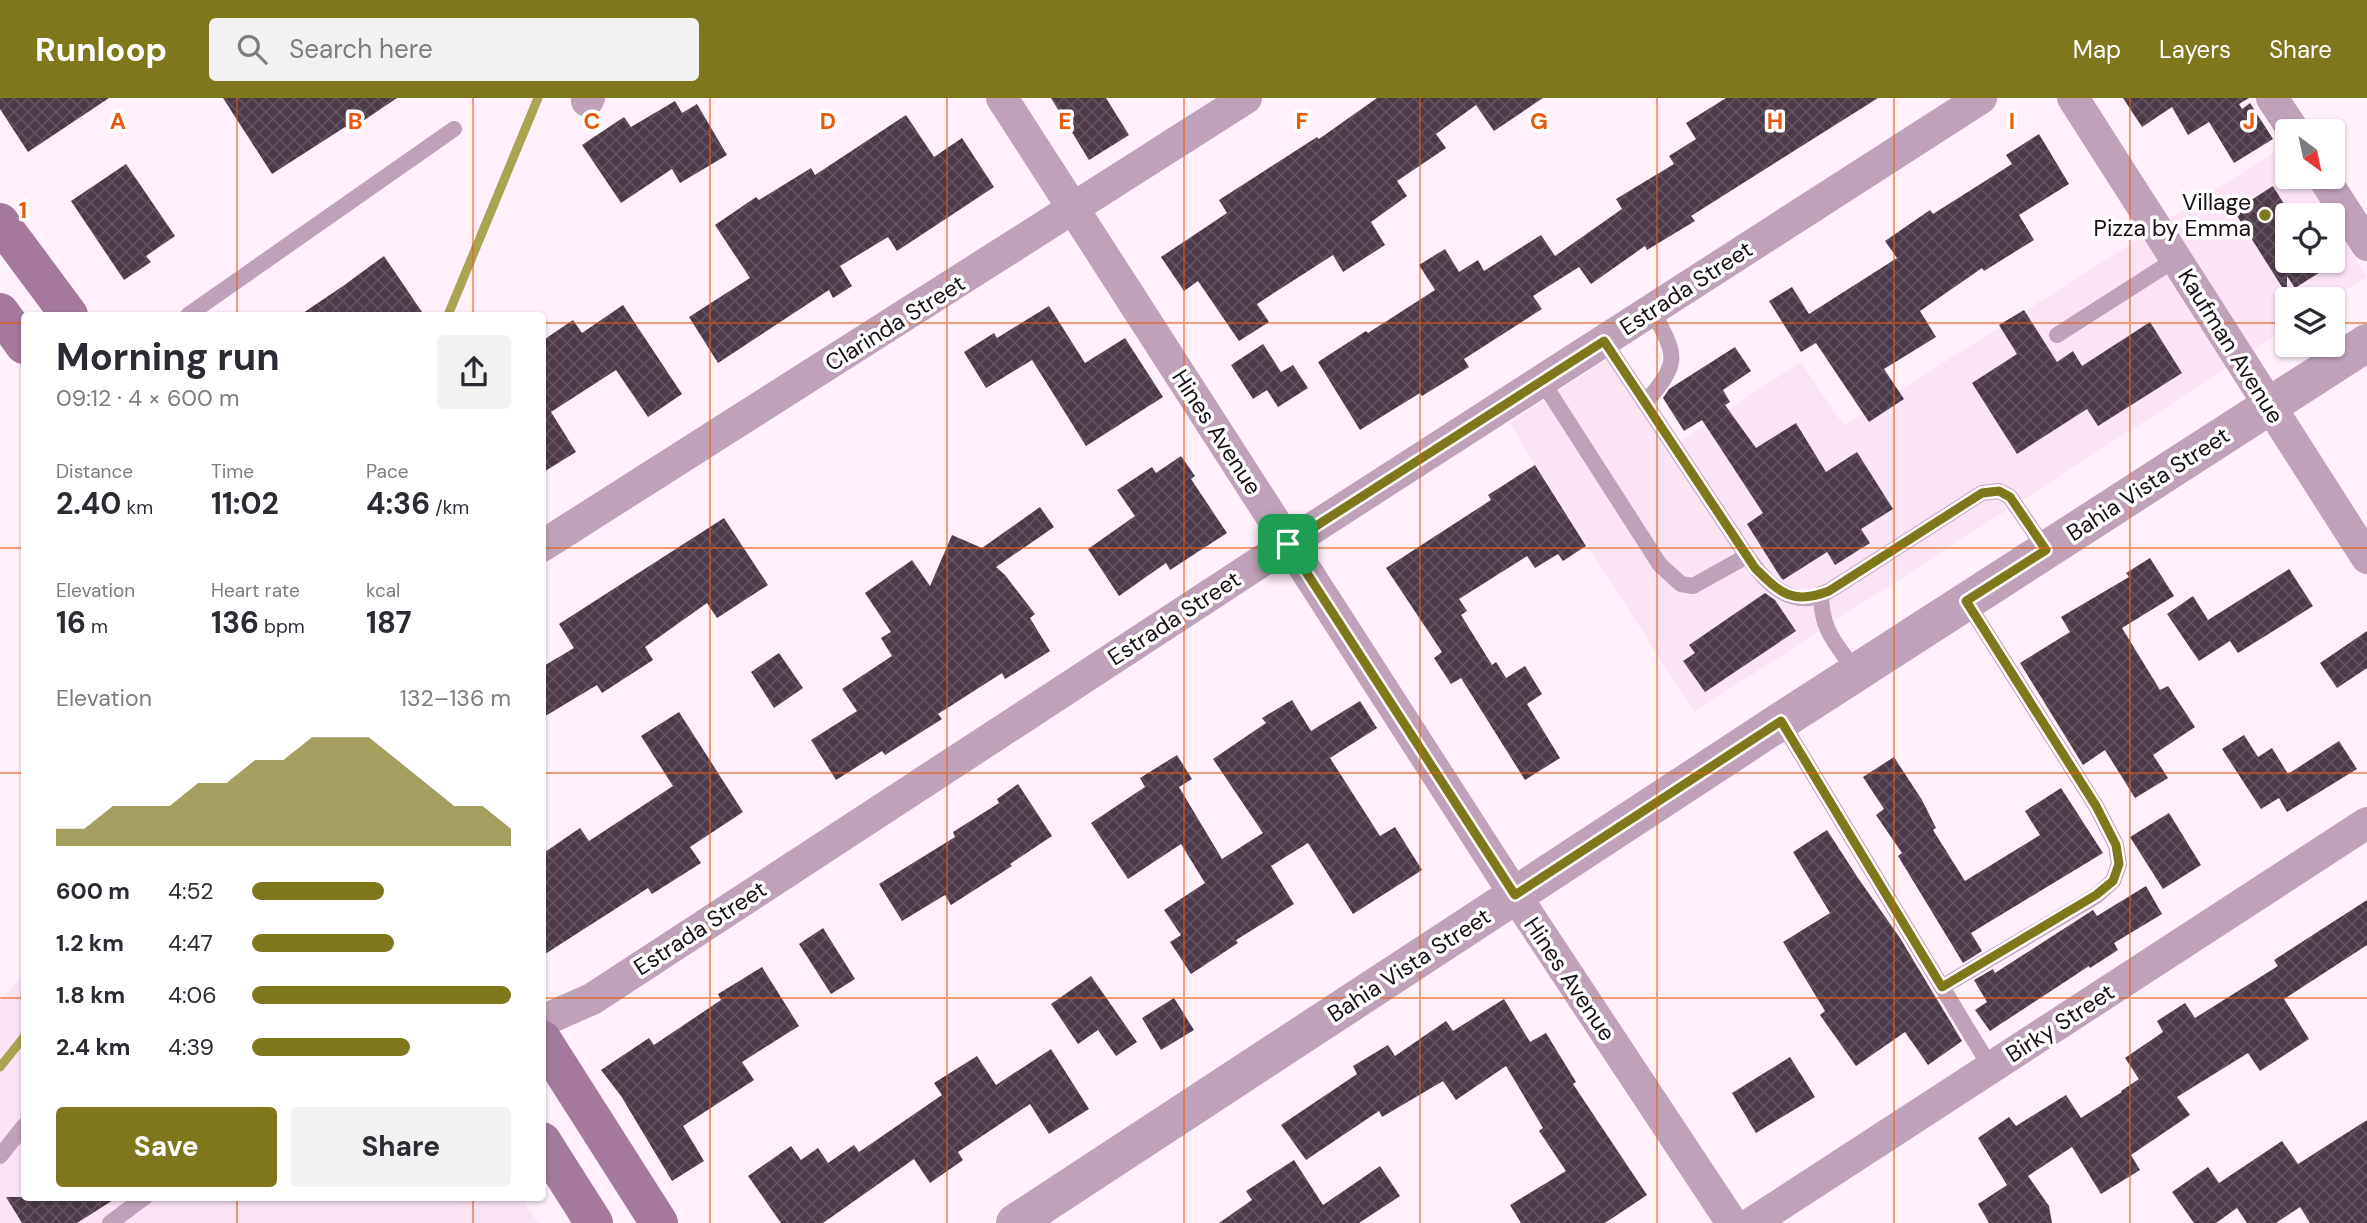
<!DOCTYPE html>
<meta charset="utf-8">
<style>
body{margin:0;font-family:"DM Sans",sans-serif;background:#f2f2f3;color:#2b2b33;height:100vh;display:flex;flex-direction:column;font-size:26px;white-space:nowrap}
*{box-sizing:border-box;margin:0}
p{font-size:23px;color:#7c7c81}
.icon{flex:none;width:38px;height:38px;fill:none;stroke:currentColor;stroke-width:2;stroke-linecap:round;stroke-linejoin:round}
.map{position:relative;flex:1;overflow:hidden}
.panel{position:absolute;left:21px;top:214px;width:525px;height:889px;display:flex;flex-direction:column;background:#fff;border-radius:7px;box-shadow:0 2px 5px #0004}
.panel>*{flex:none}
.needle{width:46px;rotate:147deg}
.controls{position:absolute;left:2275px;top:21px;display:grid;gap:14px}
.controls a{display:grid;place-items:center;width:70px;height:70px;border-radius:7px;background:#fff;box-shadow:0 2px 5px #0004;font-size:35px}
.pin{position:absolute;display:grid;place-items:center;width:60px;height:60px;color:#fff;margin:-30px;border-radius:14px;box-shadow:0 4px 10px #0006}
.round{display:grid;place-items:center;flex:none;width:74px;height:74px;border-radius:7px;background:#f2f2f3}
.summary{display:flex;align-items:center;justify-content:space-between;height:119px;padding:0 35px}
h1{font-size:38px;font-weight:700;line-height:52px}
.figures{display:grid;grid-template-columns:repeat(3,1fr);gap:10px;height:119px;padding:7px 35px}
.figures div{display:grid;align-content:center}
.figures b{font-size:30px;font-weight:700}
.figures small{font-size:19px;font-weight:400}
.figures p{font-size:19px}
.chart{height:196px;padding:14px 35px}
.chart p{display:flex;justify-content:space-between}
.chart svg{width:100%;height:126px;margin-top:7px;fill:#7e771c;opacity:.7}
.cta{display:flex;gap:14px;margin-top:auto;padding:14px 35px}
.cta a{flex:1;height:80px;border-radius:7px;background:#7e771c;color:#fff;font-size:28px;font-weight:700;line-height:80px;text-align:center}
.cta a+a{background:#f2f2f3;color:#2b2b33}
ul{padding:0 35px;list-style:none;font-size:23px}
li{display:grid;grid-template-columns:112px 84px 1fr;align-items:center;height:52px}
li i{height:18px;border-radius:9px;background:#7e771c}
header{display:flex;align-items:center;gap:42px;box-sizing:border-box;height:98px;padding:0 35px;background:#7e771c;color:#fff}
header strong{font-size:33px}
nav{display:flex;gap:38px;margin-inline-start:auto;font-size:24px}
.search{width:490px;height:63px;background:#f2f2f3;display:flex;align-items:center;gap:18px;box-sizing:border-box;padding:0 24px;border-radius:7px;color:#7c7c81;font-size:26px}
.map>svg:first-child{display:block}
</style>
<header>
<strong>Runloop</strong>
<div class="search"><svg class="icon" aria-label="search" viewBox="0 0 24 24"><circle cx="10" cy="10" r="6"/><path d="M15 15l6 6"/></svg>Search here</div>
<nav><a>Map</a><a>Layers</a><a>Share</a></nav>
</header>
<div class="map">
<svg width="2367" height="1125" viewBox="0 0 2367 1125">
<defs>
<pattern id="building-cross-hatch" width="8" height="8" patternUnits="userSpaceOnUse" patternTransform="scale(1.75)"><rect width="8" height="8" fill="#4c3a49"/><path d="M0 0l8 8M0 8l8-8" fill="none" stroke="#62535f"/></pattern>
</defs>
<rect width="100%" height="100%" fill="#fff0fc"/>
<g fill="#fce4f7">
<path d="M2284,48L2287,53V79H2304L2329,117H2287V163H2333V124L2367,179L2332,201H2287V230L2253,253L2169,121Z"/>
<path d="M2143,138L2227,270L1694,614L1509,325L1613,257L1677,345L1801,264L1844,328Z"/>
<path d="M24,875V1099H521L538,1125H0V903Z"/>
</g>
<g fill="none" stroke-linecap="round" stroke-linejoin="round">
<g stroke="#aaa350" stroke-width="9">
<path d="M448,217L538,0"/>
<path d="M0,969L24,939"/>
</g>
</g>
<g fill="url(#building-cross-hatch)">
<path d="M0,0H109L28,54L0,11Z"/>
<path d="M223,0H397L348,33L345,29L272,76Z"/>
<path d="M1051,0H1106L1129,37L1089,62Z"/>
<path d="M1377,0H1543L1494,33L1476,7L1436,36L1446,50L1397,83L1407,98L1371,124L1385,147L1343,174L1333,157L1257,206L1269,224L1239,243L1198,183L1184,193L1161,159L1227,115L1219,102L1317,39L1319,41Z"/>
<path d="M1726,0H1878L1691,118L1695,123L1647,152L1645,148L1591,186L1579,169L1533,198L1542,211L1464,261L1469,269L1422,298L1420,295L1360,332L1318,264L1366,233L1368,235L1435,192L1419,167L1445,151L1459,174L1478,162L1484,173L1541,137L1555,158L1622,111L1616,101L1674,66L1669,58L1696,41L1686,25Z"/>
<path d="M2123,0H2249L2239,6L2242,11L2250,5L2273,41L2234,65L2209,24L2188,37L2172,9L2142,29Z"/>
<path d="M675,3L682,15L697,6L727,57L680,85L672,71L621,105L582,47L624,19L631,29Z"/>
<path d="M906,17L934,59L962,40L994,89L897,153L888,139L840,168L852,188L833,200L829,192L718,265L689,219L750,180L715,127L756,99L759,102L811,70L815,77Z"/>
<path d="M2039,36L2069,86L2019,117L2034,142L1984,173L1982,170L1920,213L1936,239L1884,271L1904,301L1869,324L1816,245L1801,254L1769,203L1792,189L1809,216L1897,160L1885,143L1930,112L1933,116L2012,66L2006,57Z"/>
<path d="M126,66L175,138L146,158L151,164L124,182L71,103Z"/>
<path d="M2273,88L2287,111V163H2338L2295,190L2287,178V197L2234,113Z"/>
<path d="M384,158L424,217H300L343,188Z"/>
<path d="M623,207L682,296L648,319L616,272L551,314L576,354L542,375V243L573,222L582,235Z"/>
<path d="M1049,208L1085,265L1125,240L1163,299L1086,348L1032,262L986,290L964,254L994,235L997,240Z"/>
<path d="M2024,212L2057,264L2073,253L2082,268L2150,224L2182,275L2098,328L2087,311L2017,356L1972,285L2017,256L1999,227Z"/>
<path d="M1263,246L1281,274L1293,267L1308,290L1278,309L1267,292L1253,301L1231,267Z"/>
<path d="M1735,249L1751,273L1723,292L1730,304L1725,307L1756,350L1796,325L1826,374L1857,354L1893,411L1861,431L1870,445L1835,467L1827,454L1783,482L1781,480L1747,426L1763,415L1702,322L1684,333L1663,300L1669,291Z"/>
<path d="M1181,358L1195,378L1191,381L1227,435L1170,472L1166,465L1119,498L1088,451L1135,418L1117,392L1152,369L1156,375Z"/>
<path d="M1535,367L1586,448L1563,463L1558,456L1535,470L1527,458L1459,501L1467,513L1461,517L1492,567L1496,564L1506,580L1525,568L1542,596L1527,606L1560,660L1525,682L1461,580L1451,586L1434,560L1442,554L1386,470L1491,402L1488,397Z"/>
<path d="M1040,409L1054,429L996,469L1005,477L1035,516L1030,520L1050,553L1005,581L1002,575L938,616L942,621L885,657L882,653L836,682L811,642L857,613L842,591L892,558L881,540L891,534L865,495L912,462L930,488L952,437L982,450Z"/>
<path d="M724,420L768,487L717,520L707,505L645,549L653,562L602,595L597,587L542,620V569L574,550L559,526Z"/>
<path d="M2150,460L2174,498L2122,530L2160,592L2168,588L2195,629L2153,657L2168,680L2135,700L2105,652L2083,667L2020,565L2070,534L2061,519L2129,479L2126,475Z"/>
<path d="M2289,471L2313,508L2238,555L2230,543L2199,563L2167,516L2193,498L2208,522Z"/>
<path d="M1765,495L1775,502L1796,533L1705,594L1683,563L1695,555L1689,547Z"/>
<path d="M2367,533V570L2337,590L2320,565Z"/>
<path d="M779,555L803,590L774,610L751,574Z"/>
<path d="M1292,602L1311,633L1360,603L1377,630L1330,660L1380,738L1395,729L1422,772L1353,816L1308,745L1271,768L1294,806L1236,842L1238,845L1191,876L1170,844L1181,837L1164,812L1205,785L1181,746L1128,781L1091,725L1145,689L1140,680L1177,657L1192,681L1179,689L1222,761L1263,735L1213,661L1266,625L1262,620Z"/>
<path d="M679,614L743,714L690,749L701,765L652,796L648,790L542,858V756L580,730L589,743L673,688L641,638Z"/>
<path d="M2244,637L2258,659L2272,650L2288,676L2339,643L2357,671L2287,714L2279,700L2261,711L2222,651Z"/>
<path d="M1894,659L1922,702L1936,730L1933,732L1965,783L2040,737L2025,713L2061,690L2103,755L1971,835L1982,853L1963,865L1898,758L1902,755L1876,717L1884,711L1863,679Z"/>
<path d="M1018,686L1052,738L1010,766L1012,768L951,807L945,797L902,823L879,786L955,739L953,734L999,705L997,701Z"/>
<path d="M2169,715L2201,767L2163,791L2130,739Z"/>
<path d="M1827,732L1858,780L1900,840L1962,943L1928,967L1905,934L1856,968L1820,917L1825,913L1783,844L1830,815L1793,754Z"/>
<path d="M2146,788L2162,816L2114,845L2118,852L2090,870L2089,868L1990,933L1975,912L1987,904L1974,882L1993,871L1995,875L2093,812L2097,818Z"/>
<path d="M2367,802V847L2284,901L2309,941L2260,973L2248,955L2177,999L2190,1017L2131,1057L2140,1072L2101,1096L2072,1049L2028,1078L2049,1108L2052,1125H1989L1978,1106L2007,1087L1978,1040L2009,1019L2016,1028L2066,997L2081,1020L2122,994L2121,993L2139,981L2125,960L2163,934L2157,923L2185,905L2195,920L2278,868L2274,862Z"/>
<path d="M823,830L855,881L831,896L799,846Z"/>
<path d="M762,869L799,928L742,964L754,982L683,1028L704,1063L672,1083L621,998L601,972L649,940L654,947L721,902L718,896Z"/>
<path d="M1091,878L1137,944L1116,958L1098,932L1078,946L1051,906Z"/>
<path d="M1174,900L1194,932L1161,952L1142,920Z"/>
<path d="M1504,901L1530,944L1546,935L1576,984L1573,986L1647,1097L1605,1125H1521L1510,1107L1566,1073L1539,1033L1543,1030L1506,968L1456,1002L1443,983L1382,1019L1379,1013L1306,1062L1281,1027L1357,976L1353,968L1388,947L1395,958L1446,923L1453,933Z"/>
<path d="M1051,951L1089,1011L1049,1036L1030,1006L958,1054L963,1062L930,1085L914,1061L823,1125H781L748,1078L791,1048L801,1062L818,1050L828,1065L854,1047L859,1054L942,997L934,985L977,958L996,987Z"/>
<path d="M1790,959L1815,999L1756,1035L1732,995Z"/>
<path d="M2367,1022V1125H2310L2300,1109L2276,1125H2247L2237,1110L2216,1125H2194L2172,1094L2208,1069L2219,1085L2282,1043L2298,1066Z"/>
<path d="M1294,1062L1323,1107L1380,1068L1400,1098L1359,1125H1219L1252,1102L1246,1093Z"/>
<path d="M6,1099H118L77,1125H22Z"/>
</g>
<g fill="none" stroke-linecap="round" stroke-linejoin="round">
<g stroke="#bfa2b9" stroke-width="16">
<path d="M188,217L454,31"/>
<path d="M2057,237L2176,161"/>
<path d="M1604,243L1747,458"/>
<path d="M1542,283L1660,467L1681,486L1693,488L1747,458C1760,477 1782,503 1808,500C1815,500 1822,495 1829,493L1982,395L1999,393L2010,399L2046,452"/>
<path d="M1645,305C1681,263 1677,259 1652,212"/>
<path d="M1821,496C1821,533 1836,545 1856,574"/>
<path d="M1781,623L1991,970"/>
<path d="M1942,889L2096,798L2113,783L2119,766L2116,747L2096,708L1966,503"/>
<path d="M0,1058L24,1028"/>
<path d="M110,1125L145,1099"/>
</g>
<g stroke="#bfa2b9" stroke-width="32">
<path d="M1002,0L1515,797L1732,1125"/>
<path d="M2073,0L2367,460"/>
<path d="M2272,0L2294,33"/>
<path d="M587,3L589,0"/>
<path d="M2323,79L2367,147"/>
<path d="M542,448L1246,0"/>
<path d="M542,923L592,901L1288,446L1981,0"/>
<path d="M1752,1125L2367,725"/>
</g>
<path stroke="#bfa2b9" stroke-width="38" d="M1015,1125L1781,623L2367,245"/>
<g stroke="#a4799c" stroke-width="38">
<path d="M0,124L69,217"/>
<path d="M0,214L24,247"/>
<path d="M542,941L659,1125"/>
<path d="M542,1043L594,1125"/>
</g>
</g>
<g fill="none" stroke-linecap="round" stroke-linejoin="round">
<defs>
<path id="route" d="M1604,243L1755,470C1781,496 1793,507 1829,493L1982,395L1999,393L2010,399L2046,452L1966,503L2096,708L2116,747L2119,766L2113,783L2096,797L1942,889L1781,623L1515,797L1288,446Z"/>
</defs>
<use href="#route" stroke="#fff" stroke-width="14"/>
<use href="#route" stroke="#7e771c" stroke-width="9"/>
</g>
<path fill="none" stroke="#e8590c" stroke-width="2" stroke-opacity="0.55" d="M237,0V217M473,0V217M710,0V1125M947,0V1125M1184,0V1125M1420,0V1125M1657,0V1125M1894,0V1125M2130,0V1125M0,225H24M542,225H2287M2333,225H2367M0,450H24M542,450H2367M0,675H24M542,675H2367M0,900H24M542,900H2367M237,1099V1125M473,1099V1125"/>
<circle fill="#7e771c" stroke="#fff" stroke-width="2.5" cx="2265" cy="117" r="7"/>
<g text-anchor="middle" stroke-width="7" stroke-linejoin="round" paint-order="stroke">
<g font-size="23" fill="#181016" stroke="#fff" text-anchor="end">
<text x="2251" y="112">Village<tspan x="2251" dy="26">Pizza by Emma</tspan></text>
</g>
<g font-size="23" fill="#181016" stroke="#fff">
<text transform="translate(1686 190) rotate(-33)" y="8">Estrada Street</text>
<text transform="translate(895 225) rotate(-32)" y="8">Clarinda Street</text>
<text transform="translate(2231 248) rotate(58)" y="8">Kaufman Avenue</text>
<text transform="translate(1217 334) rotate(57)" y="8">Hines Avenue</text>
<text transform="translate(2148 386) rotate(-33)" y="8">Bahia Vista Street</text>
<text transform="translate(1174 520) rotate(-33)" y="8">Estrada Street</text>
<text transform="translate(700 830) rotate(-33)" y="8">Estrada Street</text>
<text transform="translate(1409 867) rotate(-33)" y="8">Bahia Vista Street</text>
<text transform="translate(1570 881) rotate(56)" y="8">Hines Avenue</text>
<text transform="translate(2060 925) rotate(-33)" y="8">Birky Street</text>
</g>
</g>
<g font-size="23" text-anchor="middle" font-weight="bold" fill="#e8590c" stroke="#fff" stroke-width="7" stroke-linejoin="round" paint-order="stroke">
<text x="118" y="31">A</text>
<text x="355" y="31">B</text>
<text x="592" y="31">C</text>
<text x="828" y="31">D</text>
<text x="1065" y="31">E</text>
<text x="1302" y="31">F</text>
<text x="1539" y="31">G</text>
<text x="1775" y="31">H</text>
<text x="2012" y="31">I</text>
<text x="2249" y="31">J</text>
<text x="23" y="120">1</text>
</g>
</svg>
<div class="controls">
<a><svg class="needle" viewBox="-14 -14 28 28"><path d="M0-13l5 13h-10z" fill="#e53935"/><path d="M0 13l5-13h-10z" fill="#7c7c81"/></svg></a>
<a><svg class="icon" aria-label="locate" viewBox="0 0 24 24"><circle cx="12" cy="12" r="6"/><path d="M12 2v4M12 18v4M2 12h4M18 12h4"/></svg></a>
<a><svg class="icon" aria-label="layers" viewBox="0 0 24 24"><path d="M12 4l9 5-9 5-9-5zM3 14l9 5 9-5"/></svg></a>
</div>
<div class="pin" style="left:1288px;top:446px;background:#1e9e55"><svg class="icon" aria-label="arrive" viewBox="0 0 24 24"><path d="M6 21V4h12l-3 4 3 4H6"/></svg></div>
<section class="panel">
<div class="summary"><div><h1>Morning run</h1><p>09:12 · 4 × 600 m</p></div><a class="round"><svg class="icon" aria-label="share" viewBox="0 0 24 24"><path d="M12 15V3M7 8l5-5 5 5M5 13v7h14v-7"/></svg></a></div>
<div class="figures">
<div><p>Distance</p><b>2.40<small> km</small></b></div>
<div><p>Time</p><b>11:02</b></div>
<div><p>Pace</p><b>4:36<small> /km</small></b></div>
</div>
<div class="figures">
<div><p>Elevation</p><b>16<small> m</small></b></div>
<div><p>Heart rate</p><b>136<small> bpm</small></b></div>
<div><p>kcal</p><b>187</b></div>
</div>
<div class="chart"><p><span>Elevation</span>132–136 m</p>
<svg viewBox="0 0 160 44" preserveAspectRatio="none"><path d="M0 44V38L10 38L20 30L30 30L40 30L50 22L60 22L70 14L80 14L90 6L100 6L110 6L120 14L130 22L140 30L150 30L160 38V44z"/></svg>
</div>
<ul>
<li><b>600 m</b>4:52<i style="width:51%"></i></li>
<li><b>1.2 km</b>4:47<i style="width:55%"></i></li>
<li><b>1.8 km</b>4:06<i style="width:100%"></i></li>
<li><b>2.4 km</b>4:39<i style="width:61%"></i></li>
</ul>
<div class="cta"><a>Save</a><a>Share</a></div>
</section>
</div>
